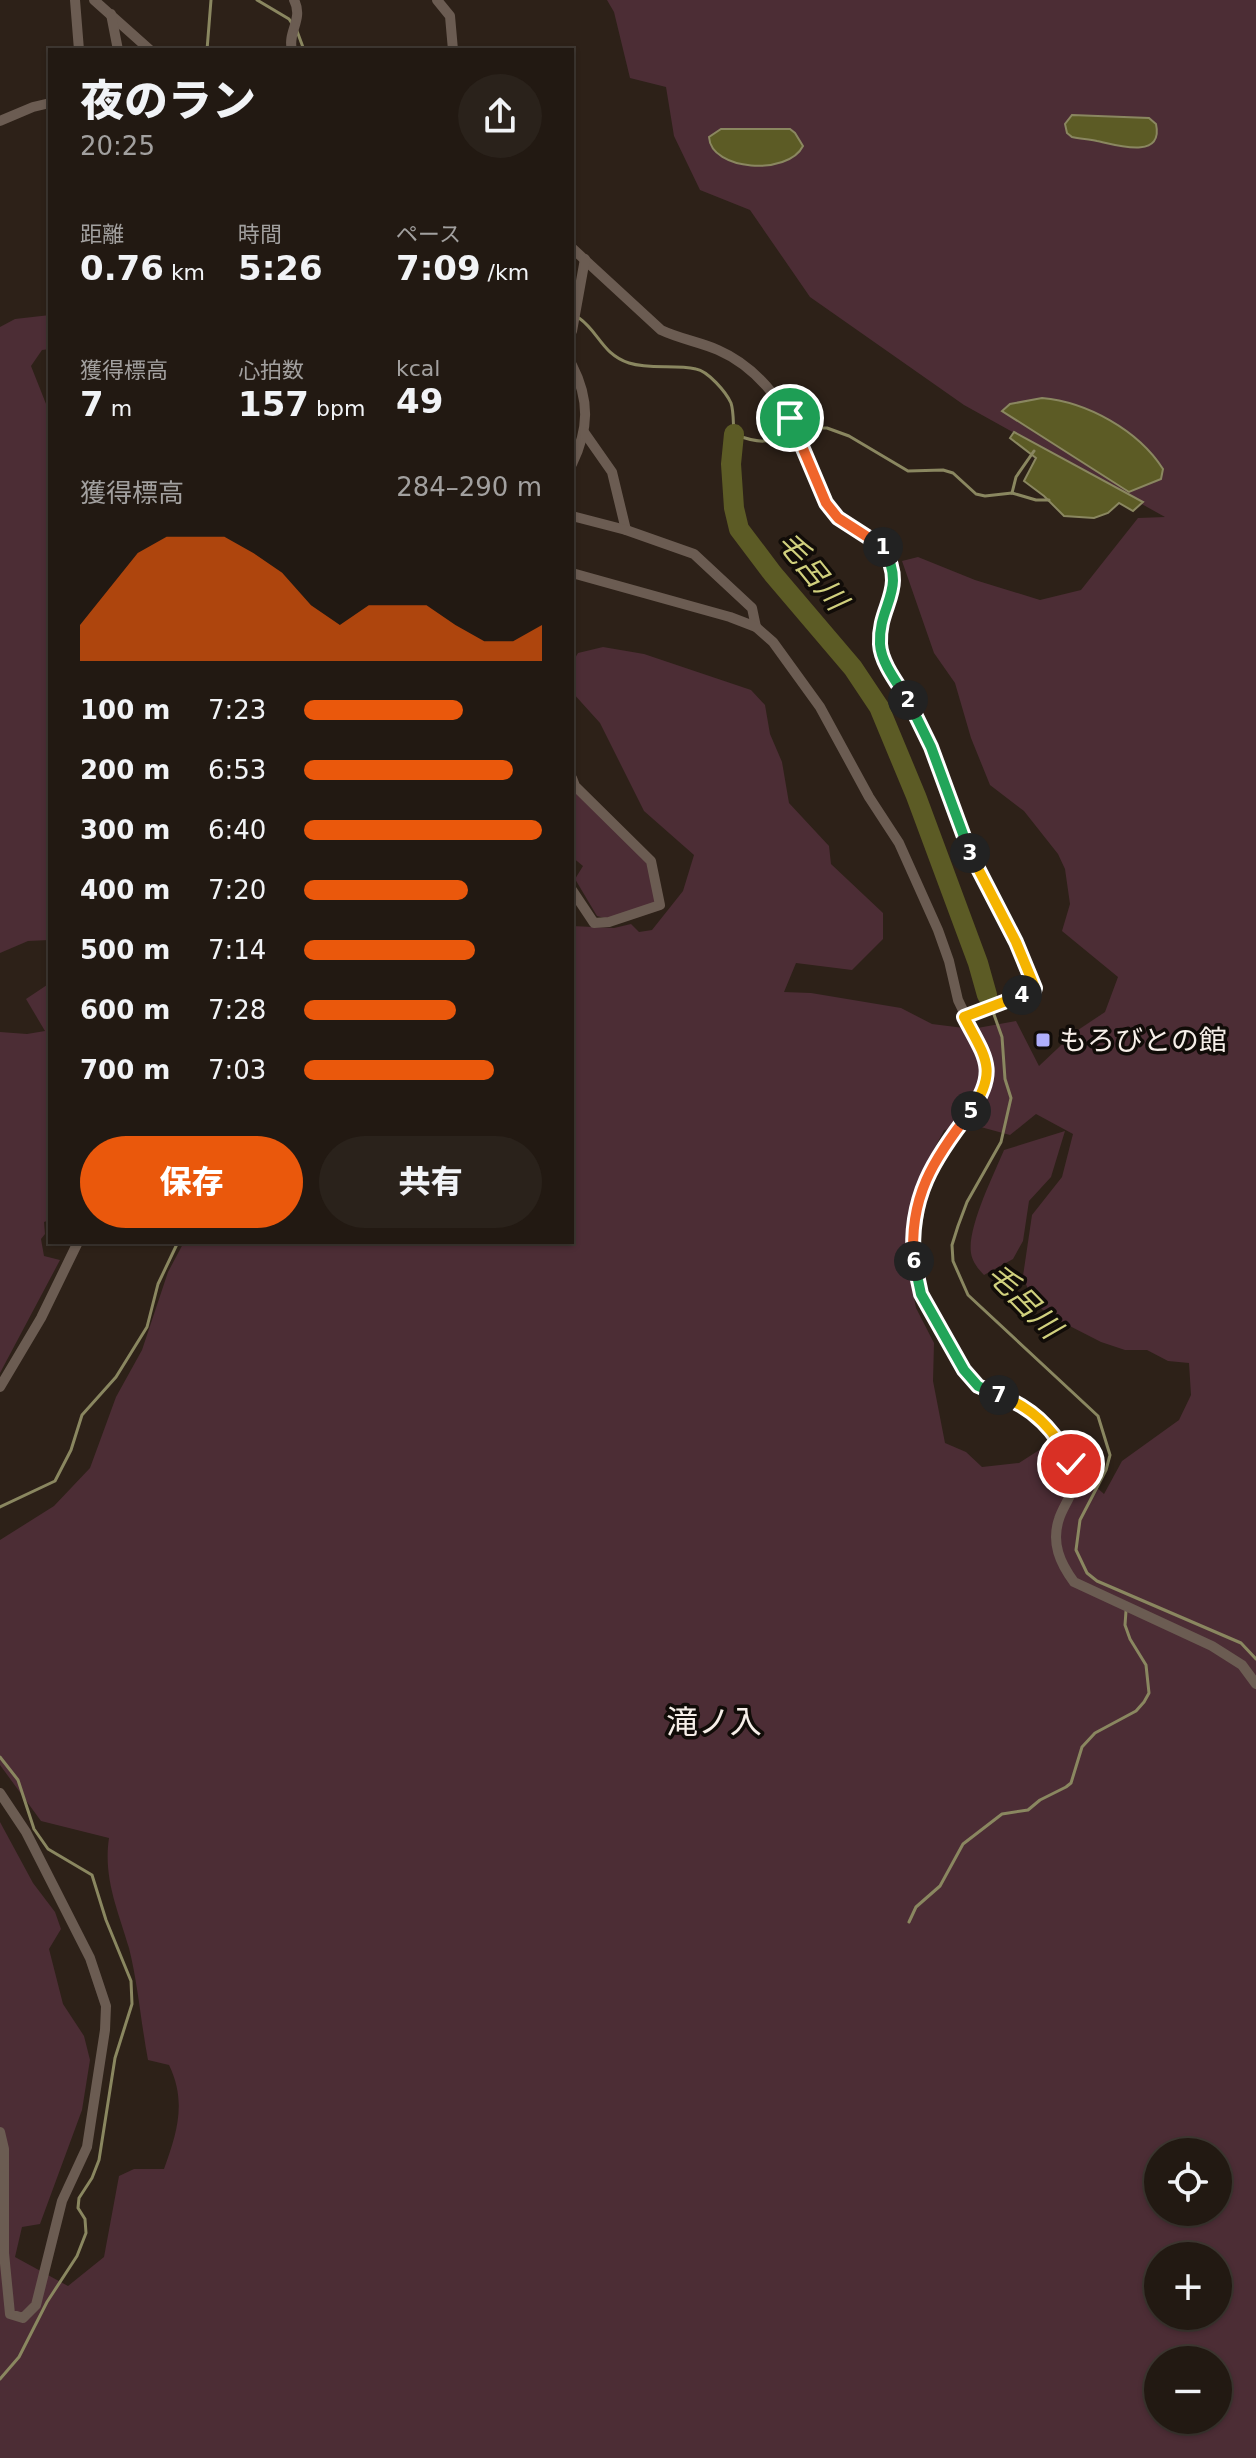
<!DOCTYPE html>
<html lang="ja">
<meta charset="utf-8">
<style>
body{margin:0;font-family:"DejaVu Sans","Noto Sans JP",sans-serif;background:#2a221b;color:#f1f3f6;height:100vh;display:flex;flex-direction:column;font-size:30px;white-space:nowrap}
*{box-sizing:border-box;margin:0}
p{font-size:26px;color:#a2a09f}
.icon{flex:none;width:44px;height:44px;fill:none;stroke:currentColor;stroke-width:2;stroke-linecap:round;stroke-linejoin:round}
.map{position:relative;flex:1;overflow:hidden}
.drawer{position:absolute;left:48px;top:48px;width:526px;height:1196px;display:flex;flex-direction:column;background:#221912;border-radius:0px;box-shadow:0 2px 6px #0004,0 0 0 2px #3f3832}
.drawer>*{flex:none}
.controls{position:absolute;left:1144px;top:2138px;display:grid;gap:16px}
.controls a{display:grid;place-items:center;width:88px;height:88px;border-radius:50%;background:#221912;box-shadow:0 2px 6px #0004,0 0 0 2px #3f3832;font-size:40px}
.pin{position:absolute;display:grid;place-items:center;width:68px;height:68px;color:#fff;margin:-34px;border:4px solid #fff;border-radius:50%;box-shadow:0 2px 8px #0007}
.km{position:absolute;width:40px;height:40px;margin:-20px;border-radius:50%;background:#222;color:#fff;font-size:22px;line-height:40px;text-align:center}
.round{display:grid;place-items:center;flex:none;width:84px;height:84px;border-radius:42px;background:#2a221b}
.head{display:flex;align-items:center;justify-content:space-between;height:136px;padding:0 32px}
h1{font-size:44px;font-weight:800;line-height:60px}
.figures{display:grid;grid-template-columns:repeat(3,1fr);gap:12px;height:136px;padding:8px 32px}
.figures div{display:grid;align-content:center}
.figures b{font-size:34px;font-weight:800}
.figures small{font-size:22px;font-weight:400}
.figures p{font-size:22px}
.chart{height:224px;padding:16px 32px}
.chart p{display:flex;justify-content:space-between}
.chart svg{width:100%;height:144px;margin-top:8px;fill:#ea580c;opacity:.7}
.action{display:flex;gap:16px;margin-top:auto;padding:16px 32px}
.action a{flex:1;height:92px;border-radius:48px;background:#ea580c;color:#fff;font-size:32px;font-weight:800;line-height:92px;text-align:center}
.action a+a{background:#2a221b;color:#f1f3f6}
ul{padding:0 32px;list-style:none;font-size:26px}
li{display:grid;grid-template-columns:128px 96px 1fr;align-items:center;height:60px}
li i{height:20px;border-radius:10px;background:#ea580c}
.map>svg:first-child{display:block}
</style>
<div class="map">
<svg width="1256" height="2458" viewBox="0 0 1256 2458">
<rect width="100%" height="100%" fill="#2d2118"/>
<g fill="#4c2d35" fill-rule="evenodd">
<path d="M607,0H1256V2458H0V1822L33,1883L55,1912L61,1929L49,1949L63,2004L84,2036L90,2060L82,2110L40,2224L22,2227L15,2257L68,2286L104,2257L119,2176L134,2169H164C177,2133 187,2102 169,2065L148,2060C141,2023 138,1984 129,1948C118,1910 103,1878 109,1838L41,1821L0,1765V1540L54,1506L90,1468L116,1397L142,1350L168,1272L184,1242H572V926L614,928L631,924L639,932L652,930L683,891L694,855L644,811L600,723L572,692V663L578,653L603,647L644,654L751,690L765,705L770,734L782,762L789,803L829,846L831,864L883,913V939L852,970L796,963L784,992L811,993L901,1008L932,1024L972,1029L1016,1021L1039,1066L1075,1032L1105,1012L1118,977L1062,931L1070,904L1065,869L1058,854L1024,811L990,785L971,738L955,683L934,653L902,561L918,557L975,580L1040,600L1081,590L1138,518L1165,517L964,405L810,297L750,210L700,190L674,136L666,87L630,78L614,12ZM1036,1114L1073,1134L1062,1177L1032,1215L1023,1276L1033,1303L1056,1319L1101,1342L1125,1350H1147L1168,1361L1189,1363L1191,1395L1179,1420L1122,1461L1104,1494L1086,1478L1062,1465L1058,1449L1047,1445L1019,1463L982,1467L966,1452L945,1443L933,1381L934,1343L916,1308L907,1260L909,1214L921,1175L944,1130L977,1126L1010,1135ZM1158,2152H1218V2212H1158ZM1158,2256H1218V2316H1158ZM1158,2360H1218V2420H1158Z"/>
<path d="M50,315V349L42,350L31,366L50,414V940L28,941L0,953V327L15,319Z"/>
<path d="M572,789L647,862L656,902L608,919L597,916L575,879L583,866L572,857Z"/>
<path d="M50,983V1220L44,1222L45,1234L41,1239L44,1256L60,1260L0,1373V1032L27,1034L45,1031L26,999Z"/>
<path d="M1065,1131L1051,1177L1029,1201L1023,1241L1013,1259L984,1275C978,1269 972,1261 971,1253C967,1228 994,1174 1004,1150Z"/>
</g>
<g fill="#5c5b25" stroke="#8a8760" stroke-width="2">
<path d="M1072,115L1149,118L1156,124C1164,160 1116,145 1097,141C1089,139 1080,139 1072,137L1067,133L1065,124Z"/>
<path d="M721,129H790L795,133L803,146C788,176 711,171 709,137Z"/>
<path d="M1042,398C1087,402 1138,430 1163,469L1161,479L1129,492L1002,411L1010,404Z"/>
<path d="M1014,432L1143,502L1133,511L1119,503L1108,513L1094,518L1064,516L1044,496L1024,481L1036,458L1010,438Z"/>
</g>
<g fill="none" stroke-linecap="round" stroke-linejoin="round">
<g stroke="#8a8760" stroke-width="3">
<path d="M257,0L289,19L293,25"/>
<path d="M297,31L304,50"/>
<path d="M207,50L211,0"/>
<path d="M579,318C599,332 602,354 629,363C651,370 674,364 696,369C708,371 726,392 731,403C734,412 733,425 734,434C756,443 771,445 792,431"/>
<path d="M798,428H827L849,436L908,471L943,470L953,473L976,494L985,496L1012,493L1036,500H1049"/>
<path d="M1012,493L1016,477L1034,451"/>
<path d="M987,995L1002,1037L1005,1079L1011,1098L1001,1142L967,1202L958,1226L952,1245L953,1261L968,1295L1098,1416L1110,1455L1106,1470L1080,1520L1076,1550L1087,1573L1097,1581L1241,1643L1256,1659"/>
<path d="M0,1507L55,1481L71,1450L82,1415L116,1377L147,1327L158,1284L178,1242"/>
<path d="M0,1757L18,1780L34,1829L48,1849L92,1875L106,1920L131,1981L132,2004L115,2058L99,2160L92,2178L79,2198L78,2208L85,2219L86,2233L77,2256L47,2302L19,2357L0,2379"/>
<path d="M909,1922L916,1907L940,1886L963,1844L1002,1814L1028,1810L1040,1800L1066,1787L1071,1783L1082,1747L1095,1733L1136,1711L1144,1702L1149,1693L1146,1665L1130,1639L1125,1625L1126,1611"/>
</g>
<path stroke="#5c5b25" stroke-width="20" d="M734,434L731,464L734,508L739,529L773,574L853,668L879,707L916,796L978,963L987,995"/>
<g stroke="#6b5c52" stroke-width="10">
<path d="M75,0L79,50"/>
<path d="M94,0L150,50"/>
<path d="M437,0L450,16L453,50"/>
<path d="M111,14L118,50"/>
<path d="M292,50C287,32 304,19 294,0"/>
<path d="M0,121L33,107L50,103"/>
<path d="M572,248L661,330C680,339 700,342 718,350C755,366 783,401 799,437C810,463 816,491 834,513C851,535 882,535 891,563C901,595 870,627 883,658C896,687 916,714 929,743C935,756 938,770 943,783C954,816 967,848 982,879C987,890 994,900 1000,910C1014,935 1025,961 1035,988L1034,991L964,1017"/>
<path d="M572,331L585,259"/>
<path d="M572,365C590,400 589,429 572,464"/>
<path d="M584,432L612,472L626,530"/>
<path d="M572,516L626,530L694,554L752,608L756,627"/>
<path d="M572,573L730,617L756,627L773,642L820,707L869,797L899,843L938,930L949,961L958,1000L983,1052L987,1083L982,1094L939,1153L925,1178L913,1249L915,1276L921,1294L970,1379C984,1391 999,1394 1015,1401C1030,1408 1043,1420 1053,1432C1065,1448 1076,1469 1072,1490C1069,1500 1062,1509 1059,1519C1051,1543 1060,1563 1074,1582L1212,1646L1242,1665L1256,1684"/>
<path d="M572,778L575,786L651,861L660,905L609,922L594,923L572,890"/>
<path d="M0,1387L41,1318L78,1242"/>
<path d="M0,1793L26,1832L90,1958L106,2006L105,2030L87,2147L62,2201L36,2305L23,2318L10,2314L4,2253V2149L0,2132"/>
</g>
</g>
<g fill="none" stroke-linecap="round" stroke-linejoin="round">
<defs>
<path id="split-1" d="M790,418L826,503L838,518L883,547"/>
<path id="split-2" d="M883,547C908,591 878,604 880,644C881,663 898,684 908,700"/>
<path id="split-3" d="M908,700L931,747L970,853"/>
<path id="split-4" d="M970,853L1016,942L1035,988L1034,991L1022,995"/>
<path id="split-5" d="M971,1111C999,1070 985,1057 964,1017L1022,995"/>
<path id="split-6" d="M914,1261C908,1198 934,1158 971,1111"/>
<path id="split-7" d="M914,1261L921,1294L964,1370L978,1386L999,1395"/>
<path id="split-8" d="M999,1395C1034,1408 1056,1431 1071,1464"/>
</defs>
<use href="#split-1" stroke="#fff" stroke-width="16"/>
<use href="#split-2" stroke="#fff" stroke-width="16"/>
<use href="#split-3" stroke="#fff" stroke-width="16"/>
<use href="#split-4" stroke="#fff" stroke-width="16"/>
<use href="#split-5" stroke="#fff" stroke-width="16"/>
<use href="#split-6" stroke="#fff" stroke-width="16"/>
<use href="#split-7" stroke="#fff" stroke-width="16"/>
<use href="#split-8" stroke="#fff" stroke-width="16"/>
<use href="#split-1" stroke="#f0652b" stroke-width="10"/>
<use href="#split-2" stroke="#22a559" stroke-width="10"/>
<use href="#split-3" stroke="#22a559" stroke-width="10"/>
<use href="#split-4" stroke="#f5b400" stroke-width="10"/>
<use href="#split-5" stroke="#f5b400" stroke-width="10"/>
<use href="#split-6" stroke="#f0652b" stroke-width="10"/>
<use href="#split-7" stroke="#22a559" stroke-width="10"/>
<use href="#split-8" stroke="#f5b400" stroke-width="10"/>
</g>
<rect fill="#aeaefb" stroke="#110c08" stroke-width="3" x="1035" y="1032" width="16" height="16" rx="4"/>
<g text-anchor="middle" stroke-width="7" stroke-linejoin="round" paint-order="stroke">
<g font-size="28" fill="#f6eee8" stroke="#110c08" text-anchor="start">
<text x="1059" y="1050">もろびとの館</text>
</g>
<g font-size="30" font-style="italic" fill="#d0d07d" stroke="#110c08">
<text transform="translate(812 571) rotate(51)" y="10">毛呂川</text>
<text transform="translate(1024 1301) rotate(46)" y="10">毛呂川</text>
</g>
<g font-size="32" fill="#f6eee8" stroke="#110c08">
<text x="714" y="1733">滝ノ入</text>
</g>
</g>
</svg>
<div class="controls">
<a><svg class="icon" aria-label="locate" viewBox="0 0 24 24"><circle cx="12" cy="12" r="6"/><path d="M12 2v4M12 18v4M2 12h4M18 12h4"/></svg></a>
<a>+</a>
<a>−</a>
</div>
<div class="pin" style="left:790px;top:418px;background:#1e9e55"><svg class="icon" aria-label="arrive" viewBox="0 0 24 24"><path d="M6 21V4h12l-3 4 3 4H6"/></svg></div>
<div class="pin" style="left:1071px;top:1464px;background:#d93025"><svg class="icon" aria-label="check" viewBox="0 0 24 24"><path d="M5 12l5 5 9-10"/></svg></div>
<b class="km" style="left:883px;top:547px">1</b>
<b class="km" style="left:908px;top:700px">2</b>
<b class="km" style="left:970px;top:853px">3</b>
<b class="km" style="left:1022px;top:995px">4</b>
<b class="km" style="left:971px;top:1111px">5</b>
<b class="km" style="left:914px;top:1261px">6</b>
<b class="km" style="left:999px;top:1395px">7</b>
<section class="drawer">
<div class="head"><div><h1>夜のラン</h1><p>20:25</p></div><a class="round"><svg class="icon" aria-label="share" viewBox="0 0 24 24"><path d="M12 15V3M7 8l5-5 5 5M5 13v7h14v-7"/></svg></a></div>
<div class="figures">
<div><p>距離</p><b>0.76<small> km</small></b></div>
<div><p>時間</p><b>5:26</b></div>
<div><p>ペース</p><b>7:09<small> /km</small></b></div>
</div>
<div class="figures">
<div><p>獲得標高</p><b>7<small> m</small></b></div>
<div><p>心拍数</p><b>157<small> bpm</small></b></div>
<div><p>kcal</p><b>49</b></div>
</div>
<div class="chart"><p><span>獲得標高</span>284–290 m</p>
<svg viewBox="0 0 160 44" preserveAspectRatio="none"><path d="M0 44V33L10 22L20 11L30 6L40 6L50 6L60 11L70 17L80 27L90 33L100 27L110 27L120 27L130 33L140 38L150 38L160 33V44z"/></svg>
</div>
<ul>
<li><b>100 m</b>7:23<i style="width:67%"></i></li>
<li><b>200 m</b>6:53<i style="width:88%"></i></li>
<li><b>300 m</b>6:40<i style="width:100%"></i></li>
<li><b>400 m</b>7:20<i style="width:69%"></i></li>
<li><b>500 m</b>7:14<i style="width:72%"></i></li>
<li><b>600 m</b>7:28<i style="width:64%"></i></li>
<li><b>700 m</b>7:03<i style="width:80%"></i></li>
</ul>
<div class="action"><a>保存</a><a>共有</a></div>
</section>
</div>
